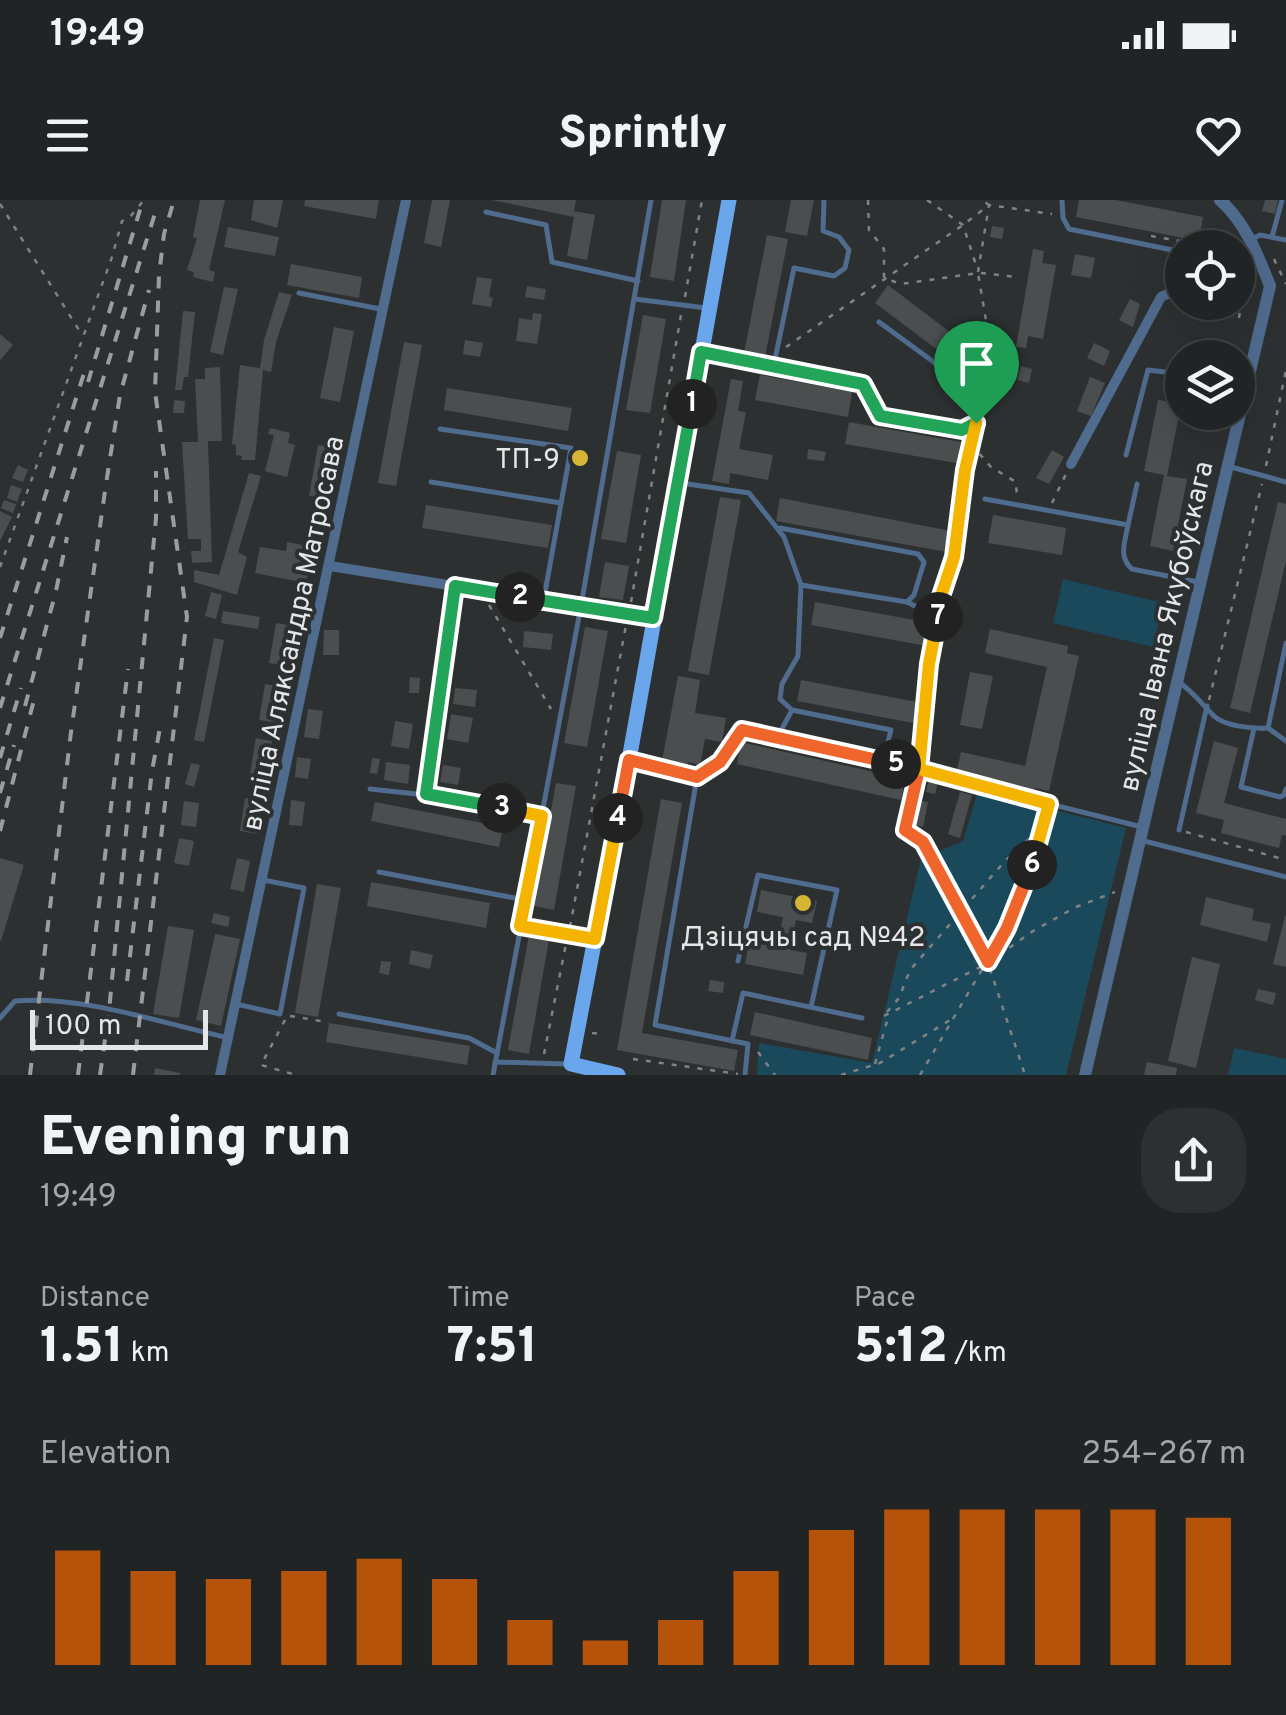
<!DOCTYPE html>
<meta charset="utf-8">
<style>
body{margin:0;font-family:Overpass,sans-serif;background:#2d3032;color:#f1f3f6;height:100vh;display:flex;flex-direction:column;font-size:38px;white-space:nowrap}
*{box-sizing:border-box;margin:0}
p{font-size:32px;color:#a2a4a7}
.icon{flex:none;width:55px;height:55px;fill:none;stroke:currentColor;stroke-width:2;stroke-linecap:round;stroke-linejoin:round}
.map{position:relative;height:875px;overflow:hidden}
.drawer{display:flex;flex-direction:column;background:#212425;flex:1}
.drawer>*{flex:none}
.controls{position:absolute;left:1165px;top:30px;display:grid;gap:20px}
.controls a{display:grid;place-items:center;width:90px;height:90px;border-radius:50%;background:#212425;box-shadow:0 10px 40px #0002,0 0 0 2px #3e4142;font-size:50px}
.scale{position:absolute;left:30px;bottom:25px;width:178px;box-sizing:border-box;padding-left:10px;border:5px solid #e4e6e7;border-top:0;font-size:28px;line-height:35px;white-space:nowrap;color:#e4e6e7;-webkit-text-stroke:8px #2c3031;paint-order:stroke}
.pin{position:absolute;display:grid;place-items:center;width:85px;height:85px;color:#fff;margin:-102px -42px;border-radius:50% 50% 50% 0;rotate:-45deg;box-shadow:0 0 10px #0007}
.pin .icon{rotate:45deg}
.km{position:absolute;width:50px;height:50px;margin:-25px;border-radius:50%;background:#222;color:#fff;font-size:28px;line-height:50px;text-align:center}
.round{display:grid;place-items:center;flex:none;width:105px;height:105px;border-radius:40px;background:#2d3032}
.summary{display:flex;align-items:center;justify-content:space-between;height:170px;padding:0 40px}
h1{font-size:55px;font-weight:800;line-height:75px}
.metrics{display:grid;grid-template-columns:repeat(3,1fr);gap:15px;height:170px;padding:10px 40px}
.metrics div{display:grid;align-content:center}
.metrics b{font-size:50px;font-weight:800}
.metrics small{font-size:28px;font-weight:400}
.metrics p{font-size:28px}
.chart{height:280px;padding:20px 40px}
.chart p{display:flex;justify-content:space-between}
.chart svg{width:100%;height:180px;margin-top:10px;stroke:#b45309;stroke-width:6}
.status{display:flex;justify-content:space-between;align-items:center;height:70px;padding:0 50px;background:#212425;direction:ltr}
.status svg{height:28px;fill:currentColor}
header{display:flex;justify-content:space-between;align-items:center;height:130px;padding:0 40px;background:#212425;font-size:45px;font-weight:800}
.map>svg:first-child{display:block}
</style>
<div class="status"><b>19:49</b><svg viewBox="0 0 49 12"><path d="M0 12V9h3v3zM5 12V6h3v6zM10 12V3h3v9zM15 12V0h3v12zM26 1h20v11H26zM47 4h2v5h-2z"/></svg></div>
<header><svg class="icon" aria-label="menu" viewBox="0 0 24 24"><path d="M4 6h16M4 12h16M4 18h16"/></svg>Sprintly<svg class="icon" aria-label="heart" viewBox="0 0 24 24"><path d="M12 20l-8-8c-3-5 5-10 8-4 3-6 11-1 8 4z"/></svg></header>
<div class="map">
<svg width="1286" height="875" viewBox="0 0 1286 875">
<rect width="100%" height="100%" fill="#2c3031"/>
<g fill="#1a495b">
<path d="M1063,379L1163,403L1153,447L1053,423Z"/>
<path d="M978,591L1126,628L1066,875H757L759,843L872,863L921,659L963,641Z"/>
<path d="M1234,848L1286,859V875H1228Z"/>
</g>
<g fill="#4b4e4f">
<path d="M200,0H225L209,70L215,72L213,82L193,77L194,72L187,70L197,38L193,37Z"/>
<path d="M254,0H283L277,28L251,20Z"/>
<path d="M305,0H379L376,19L304,6Z"/>
<path d="M432,0H450L441,47L424,43Z"/>
<path d="M492,0H576L574,11L595,15L587,60L567,56L574,17Z"/>
<path d="M662,0H686L674,81L650,77Z"/>
<path d="M791,0H814L807,36L785,32Z"/>
<path d="M1079,0H1116L1203,17L1199,41L1076,17Z"/>
<path d="M1265,0H1278L1275,14L1262,11Z"/>
<path d="M992,26L1004,28L1002,39L990,37Z"/>
<path d="M228,27L279,37L275,56L224,47Z"/>
<path d="M767,35L788,39L765,157L744,153Z"/>
<path d="M1033,49L1044,51L1042,63L1056,65L1043,139L1028,136L1026,148L1016,147Z"/>
<path d="M1075,54L1095,58L1091,78L1071,75Z"/>
<path d="M291,64L362,77L359,98L287,85Z"/>
<path d="M477,77L492,79L489,97L493,98L491,107L472,104Z"/>
<path d="M888,85L988,161L975,178L875,103Z"/>
<path d="M527,86L546,89L544,100L525,97Z"/>
<path d="M224,87L238,89L223,155L210,152Z"/>
<path d="M279,92L292,95L276,142L271,172L263,170L255,260H241L242,256L236,255V245L232,244L240,165L260,168L264,140Z"/>
<path d="M1130,99L1140,104L1133,127L1119,120Z"/>
<path d="M183,111L195,112L188,177H184L182,190H175Z"/>
<path d="M533,113L542,114L537,144L516,141L519,118L532,120Z"/>
<path d="M643,115L666,119L650,213L626,210Z"/>
<path d="M334,127L354,131L340,202L320,198Z"/>
<path d="M0,134L13,145L0,160Z"/>
<path d="M465,140L483,143L480,157L463,154Z"/>
<path d="M404,142L422,145L396,286L378,283Z"/>
<path d="M1094,143L1110,151L1104,166L1087,158Z"/>
<path d="M1021,166L1032,169L1029,183L1017,180Z"/>
<path d="M220,167L222,241H208L212,362L192,363L191,351H201V339H188L182,242H198L195,179H205V168Z"/>
<path d="M760,175L852,192L848,217L755,200Z"/>
<path d="M1090,177L1105,183L1091,216L1077,211Z"/>
<path d="M731,179L743,181L738,211L746,212L739,249L773,255L768,280L730,273L729,284L712,281Z"/>
<path d="M447,188L572,208L568,231L444,210Z"/>
<path d="M174,200L185,201L184,213H173Z"/>
<path d="M1158,200L1181,204L1167,276L1187,279L1173,351L1150,346L1164,275L1144,271Z"/>
<path d="M849,222L966,243L962,264L845,244Z"/>
<path d="M270,228L290,233L288,243L295,245L287,277L265,271L274,235L268,234Z"/>
<path d="M318,245L330,247L321,298L309,296Z"/>
<path d="M808,249L826,252L824,261L807,259Z"/>
<path d="M577,250L586,251L584,266L575,264Z"/>
<path d="M1052,250L1064,257L1049,284L1036,278Z"/>
<path d="M617,251L641,255L626,343L601,339Z"/>
<path d="M18,265L28,270L23,282L12,278Z"/>
<path d="M249,273L261,276L238,352L247,357L237,395L194,382V370L219,375Z"/>
<path d="M11,285L22,289L17,302L7,298Z"/>
<path d="M720,297L741,300L709,475L688,471Z"/>
<path d="M780,298L951,331L947,352L776,321Z"/>
<path d="M4,300L16,304L13,313L1,308Z"/>
<path d="M1278,302L1286,304V361L1250,513L1230,508Z"/>
<path d="M426,305L552,325L548,348L422,328Z"/>
<path d="M0,311L12,317L0,341Z"/>
<path d="M993,315L1066,328L1062,355L988,343Z"/>
<path d="M287,342L313,347L306,383L255,373L260,347L286,351Z"/>
<path d="M605,362L629,366L623,400L599,397Z"/>
<path d="M211,392L222,395L216,419L205,416Z"/>
<path d="M815,402L931,423L927,446L811,425Z"/>
<path d="M223,411L260,417L258,429L221,423Z"/>
<path d="M276,423L295,426L289,466L269,463Z"/>
<path d="M585,427L608,431L587,547L564,543Z"/>
<path d="M990,429L1068,446L1067,453L1079,456L1049,591L1035,588L1034,594L956,575L961,552L1025,566L1047,467L985,453Z"/>
<path d="M324,430H339V455H323Z"/>
<path d="M524,431L553,434L551,450L523,447Z"/>
<path d="M214,438L224,440L204,542L194,540Z"/>
<path d="M970,472L993,476L982,529L960,525Z"/>
<path d="M678,476L700,480L695,513L726,518L722,542L705,539L700,565L688,562L687,566L662,561Z"/>
<path d="M410,477L420,478L419,493H409Z"/>
<path d="M801,480L917,502L913,523L797,501Z"/>
<path d="M265,484L284,487L278,523L259,520Z"/>
<path d="M455,488L477,490L475,507L453,504Z"/>
<path d="M308,509L323,511L319,539L304,537Z"/>
<path d="M451,514L473,518L468,543L447,539Z"/>
<path d="M395,521L413,524L409,549L391,546Z"/>
<path d="M256,538L272,541L265,581L249,579Z"/>
<path d="M1214,541L1238,548L1224,603L1286,619V636L1282,635L1279,648L1221,633L1224,620L1196,613Z"/>
<path d="M741,542L905,579L901,600L737,564Z"/>
<path d="M297,557L311,559L308,579L295,577Z"/>
<path d="M372,558L380,559L377,574L370,573Z"/>
<path d="M386,562L410,565L408,584L384,580Z"/>
<path d="M191,563L200,565L194,587L185,584Z"/>
<path d="M443,565L461,568L458,585L440,582Z"/>
<path d="M929,579L938,582L935,594L926,592Z"/>
<path d="M556,583L576,586L554,710L534,706Z"/>
<path d="M960,592L972,595L960,638L948,634Z"/>
<path d="M245,598L262,601L257,634L240,631Z"/>
<path d="M661,599L682,603L642,833L738,850L734,871L617,850Z"/>
<path d="M291,600L305,602L302,626L289,625Z"/>
<path d="M916,600L928,602L923,627L910,624Z"/>
<path d="M184,601L199,603L196,627L181,625Z"/>
<path d="M375,602L503,627L499,647L371,621Z"/>
<path d="M179,638L194,641L189,666L174,663Z"/>
<path d="M0,658L24,665L1,741H0Z"/>
<path d="M237,658L250,661L244,692L230,689Z"/>
<path d="M371,682L490,703L486,728L367,706Z"/>
<path d="M317,684L341,688L318,817L295,813Z"/>
<path d="M761,690L817,701L812,723L796,720L790,750L807,753L803,775L745,764L749,742L777,747L783,717L757,712Z"/>
<path d="M1206,697L1254,709L1252,720L1271,724L1267,742L1200,725Z"/>
<path d="M214,713L230,717L228,727L211,723Z"/>
<path d="M1285,716H1286V767L1273,764Z"/>
<path d="M168,726L194,730L179,818L153,814Z"/>
<path d="M215,734L240,739L221,826L196,820Z"/>
<path d="M529,735L549,739L529,854L508,850Z"/>
<path d="M411,750L433,755L430,769L409,764Z"/>
<path d="M1192,757L1220,764L1196,868L1168,861Z"/>
<path d="M381,761L391,762L389,775L379,773Z"/>
<path d="M710,780L724,782L723,793L708,791Z"/>
<path d="M1258,789L1276,793L1273,805L1255,800Z"/>
<path d="M755,812L872,838L868,860L750,835Z"/>
<path d="M329,823L470,846L467,865L326,842Z"/>
<path d="M1147,862L1177,868L1176,875H1144Z"/>
<path d="M155,868L180,873V875H154Z"/>
</g>
<g fill="none" stroke-linecap="round" stroke-linejoin="round">
<g stroke="#808384" stroke-width="2.5" stroke-dasharray="5 8" stroke-linecap="butt">
<path d="M868,0L869,30L884,49V78L901,84L978,73L993,162L980,188"/>
<path d="M927,0L963,25L977,68"/>
<path d="M0,4L82,135"/>
<path d="M1151,36L1220,48"/>
<path d="M1274,59L1286,84"/>
<path d="M978,72L989,5L1052,14"/>
<path d="M981,73L1017,77"/>
<path d="M685,97L702,0"/>
<path d="M1239,118L1246,72"/>
<path d="M786,147L963,25L989,5L982,0"/>
<path d="M971,244L991,267L1016,282L1017,298"/>
<path d="M1266,266L1286,170"/>
<path d="M1052,303L1066,274"/>
<path d="M955,350L973,235"/>
<path d="M0,367L112,57L122,21L130,17L144,0"/>
<path d="M631,402L681,115"/>
<path d="M489,405L551,509"/>
<path d="M1209,500L1262,284"/>
<path d="M920,561L928,475"/>
<path d="M1186,632L1286,660"/>
<path d="M913,634L923,642L988,763L1025,875"/>
<path d="M570,727L626,425"/>
<path d="M887,812L899,798L910,770L1005,661L1041,628"/>
<path d="M290,816L327,822"/>
<path d="M884,816L988,763L1033,731L1076,707L1115,692"/>
<path d="M285,820L261,865L296,875"/>
<path d="M592,833L605,834"/>
<path d="M758,852L775,875"/>
<path d="M544,854L566,744"/>
<path d="M633,859L738,874"/>
<path d="M875,864L889,814"/>
<path d="M841,875L880,863L955,817"/>
<path d="M920,875L1007,727L1032,663L1047,610"/>
</g>
<g stroke="#4f6b8e" stroke-width="5">
<path d="M1062,0L1063,18L1069,29L1182,52"/>
<path d="M486,12L546,25L552,62L638,81"/>
<path d="M1272,37L1282,0"/>
<path d="M1252,39L1260,35L1286,40"/>
<path d="M1238,61L1246,62L1255,56"/>
<path d="M299,93L380,109"/>
<path d="M635,99L706,108"/>
<path d="M704,153L863,184L879,216L962,230L977,222L982,208L976,193L879,122"/>
<path d="M773,169L794,68L834,76L845,68L849,50L839,37L823,31L824,0"/>
<path d="M440,229L571,248L544,398"/>
<path d="M1126,255L1148,170L1182,174"/>
<path d="M1231,267L1286,282"/>
<path d="M431,282L561,303"/>
<path d="M681,283L749,293L784,337L801,385L798,456L782,484L780,499L792,510L891,530L883,561L778,536"/>
<path d="M985,299L1128,325C1125,342 1118,357 1132,369L1198,382"/>
<path d="M1128,325L1137,284"/>
<path d="M780,328L918,354L924,362L914,395L907,402L801,385"/>
<path d="M907,402L939,418L929,464"/>
<path d="M935,414L954,357"/>
<path d="M1179,482C1193,492 1202,504 1214,516C1224,526 1253,529 1268,528L1286,443"/>
<path d="M1254,528L1241,587L1280,597L1284,595L1286,589"/>
<path d="M1268,528L1286,541"/>
<path d="M632,561L697,577L655,825L748,844L745,875"/>
<path d="M883,561L919,569L905,630"/>
<path d="M697,577L720,562L742,530L778,536L792,510"/>
<path d="M946,578L1142,627"/>
<path d="M370,589L426,595L542,616"/>
<path d="M1179,630L1207,506"/>
<path d="M1144,641L1286,677"/>
<path d="M379,672L525,700"/>
<path d="M520,726L591,739"/>
<path d="M738,761L758,675L837,690L811,807"/>
<path d="M236,804L280,814L304,688L263,680"/>
<path d="M339,814L469,838L497,853"/>
<path d="M0,818L15,801C81,795 161,823 225,837"/>
<path d="M732,841L743,793L862,818"/>
<path d="M495,862L567,864"/>
<path d="M493,875L581,406L651,0"/>
</g>
<g stroke="#4f6b8e" stroke-width="10">
<path d="M1071,264L1161,97L1182,87"/>
<path d="M330,366L653,418"/>
<path d="M426,595L455,386"/>
<path d="M220,875L406,0"/>
</g>
<path stroke="#4f6b8e" stroke-width="12" d="M1085,875L1270,86C1258,55 1245,22 1220,0"/>
<path stroke="#6aa6ec" stroke-width="15" d="M618,875L571,864L629,560L729,0"/>
<g stroke="#9a9d9e" stroke-width="4" stroke-dasharray="12 12" stroke-linecap="butt">
<path d="M88,182L143,0"/>
<path d="M0,438L86,167"/>
<path d="M25,506L56,391L67,337"/>
<path d="M0,508L157,7"/>
<path d="M0,558L21,488"/>
<path d="M0,593L14,545"/>
<path d="M0,631L35,496"/>
<path d="M127,781L152,571L160,528"/>
<path d="M30,875L71,532L106,284L120,195L149,90"/>
<path d="M78,875L128,469"/>
<path d="M100,875L109,811L156,318V271"/>
<path d="M133,875L187,417L155,192L159,75L164,34L174,0"/>
</g>
</g>
<g fill="none" stroke-linecap="round" stroke-linejoin="round">
<defs>
<path id="split-1" d="M692,204L701,152L863,184L880,216L962,230L976,223"/>
<path id="split-2" d="M520,397L653,418L692,204"/>
<path id="split-3" d="M502,608L426,594L455,386L520,397"/>
<path id="split-4" d="M502,608L542,616L520,726L595,739L618,618"/>
<path id="split-5" d="M618,618L629,560L697,577L720,562L742,530L896,564"/>
<path id="split-6" d="M896,564L919,569L905,630L923,642L988,762L1007,728L1032,665"/>
<path id="split-7" d="M938,417L929,464L919,569L1049,604L1032,665"/>
<path id="split-8" d="M938,417L935,414L954,357L965,270L976,223"/>
</defs>
<use href="#split-1" stroke="#fff" stroke-width="20"/>
<use href="#split-2" stroke="#fff" stroke-width="20"/>
<use href="#split-3" stroke="#fff" stroke-width="20"/>
<use href="#split-4" stroke="#fff" stroke-width="20"/>
<use href="#split-5" stroke="#fff" stroke-width="20"/>
<use href="#split-6" stroke="#fff" stroke-width="20"/>
<use href="#split-7" stroke="#fff" stroke-width="20"/>
<use href="#split-8" stroke="#fff" stroke-width="20"/>
<use href="#split-1" stroke="#22a559" stroke-width="12"/>
<use href="#split-2" stroke="#22a559" stroke-width="12"/>
<use href="#split-3" stroke="#22a559" stroke-width="12"/>
<use href="#split-4" stroke="#f5b400" stroke-width="12"/>
<use href="#split-5" stroke="#f0652b" stroke-width="12"/>
<use href="#split-6" stroke="#f0652b" stroke-width="12"/>
<use href="#split-7" stroke="#f5b400" stroke-width="12"/>
<use href="#split-8" stroke="#f5b400" stroke-width="12"/>
</g>
<g fill="#d5b534" stroke="#2c3031" stroke-width="4">
<circle cx="580" cy="258" r="10"/>
<circle cx="803" cy="703" r="10"/>
</g>
<g text-anchor="middle" stroke-width="8" stroke-linejoin="round" paint-order="stroke">
<g font-size="28" fill="#e4e6e7" stroke="#2c3031" text-anchor="end">
<text x="560" y="268">ТП-9</text>
<text x="803" y="746" text-anchor="middle">Дзіцячы сад №42</text>
</g>
<g font-size="28" fill="#e4e6e7" stroke="#2c3031">
<text transform="translate(1165 426) rotate(-77)" y="10">вуліца Івана Якубоўскага</text>
<text transform="translate(292 433) rotate(-78)" y="10">вуліца Аляксандра Матросава</text>
</g>
</g>
</svg>
<div class="controls">
<a><svg class="icon" aria-label="locate" viewBox="0 0 24 24"><circle cx="12" cy="12" r="6"/><path d="M12 2v4M12 18v4M2 12h4M18 12h4"/></svg></a>
<a><svg class="icon" aria-label="layers" viewBox="0 0 24 24"><path d="M12 4l9 5-9 5-9-5zM3 14l9 5 9-5"/></svg></a>
</div>
<div class="scale">100 m</div>
<div class="pin" style="left:976px;top:223px;background:#1e9e55"><svg class="icon" aria-label="arrive" viewBox="0 0 24 24"><path d="M6 21V4h12l-3 4 3 4H6"/></svg></div>
<b class="km" style="left:692px;top:204px">1</b>
<b class="km" style="left:520px;top:397px">2</b>
<b class="km" style="left:502px;top:608px">3</b>
<b class="km" style="left:618px;top:618px">4</b>
<b class="km" style="left:896px;top:564px">5</b>
<b class="km" style="left:1032px;top:665px">6</b>
<b class="km" style="left:938px;top:417px">7</b>
</div>
<section class="drawer">
<div class="summary"><div><h1>Evening run</h1><p>19:49</p></div><a class="round"><svg class="icon" aria-label="share" viewBox="0 0 24 24"><path d="M12 15V3M7 8l5-5 5 5M5 13v7h14v-7"/></svg></a></div>
<div class="metrics">
<div><p>Distance</p><b>1.51<small> km</small></b></div>
<div><p>Time</p><b>7:51</b></div>
<div><p>Pace</p><b>5:12<small> /km</small></b></div>
</div>
<div class="chart"><p><span>Elevation</span>254–267 m</p>
<svg viewBox="0 0 160 44" preserveAspectRatio="none"><path d="M5 44V16M15 44V21M25 44V23M35 44V21M45 44V18M55 44V23M65 44V33M75 44V38M85 44V33M95 44V21M105 44V11M115 44V6M125 44V6M135 44V6M145 44V6M155 44V8"/></svg>
</div>
</section>
